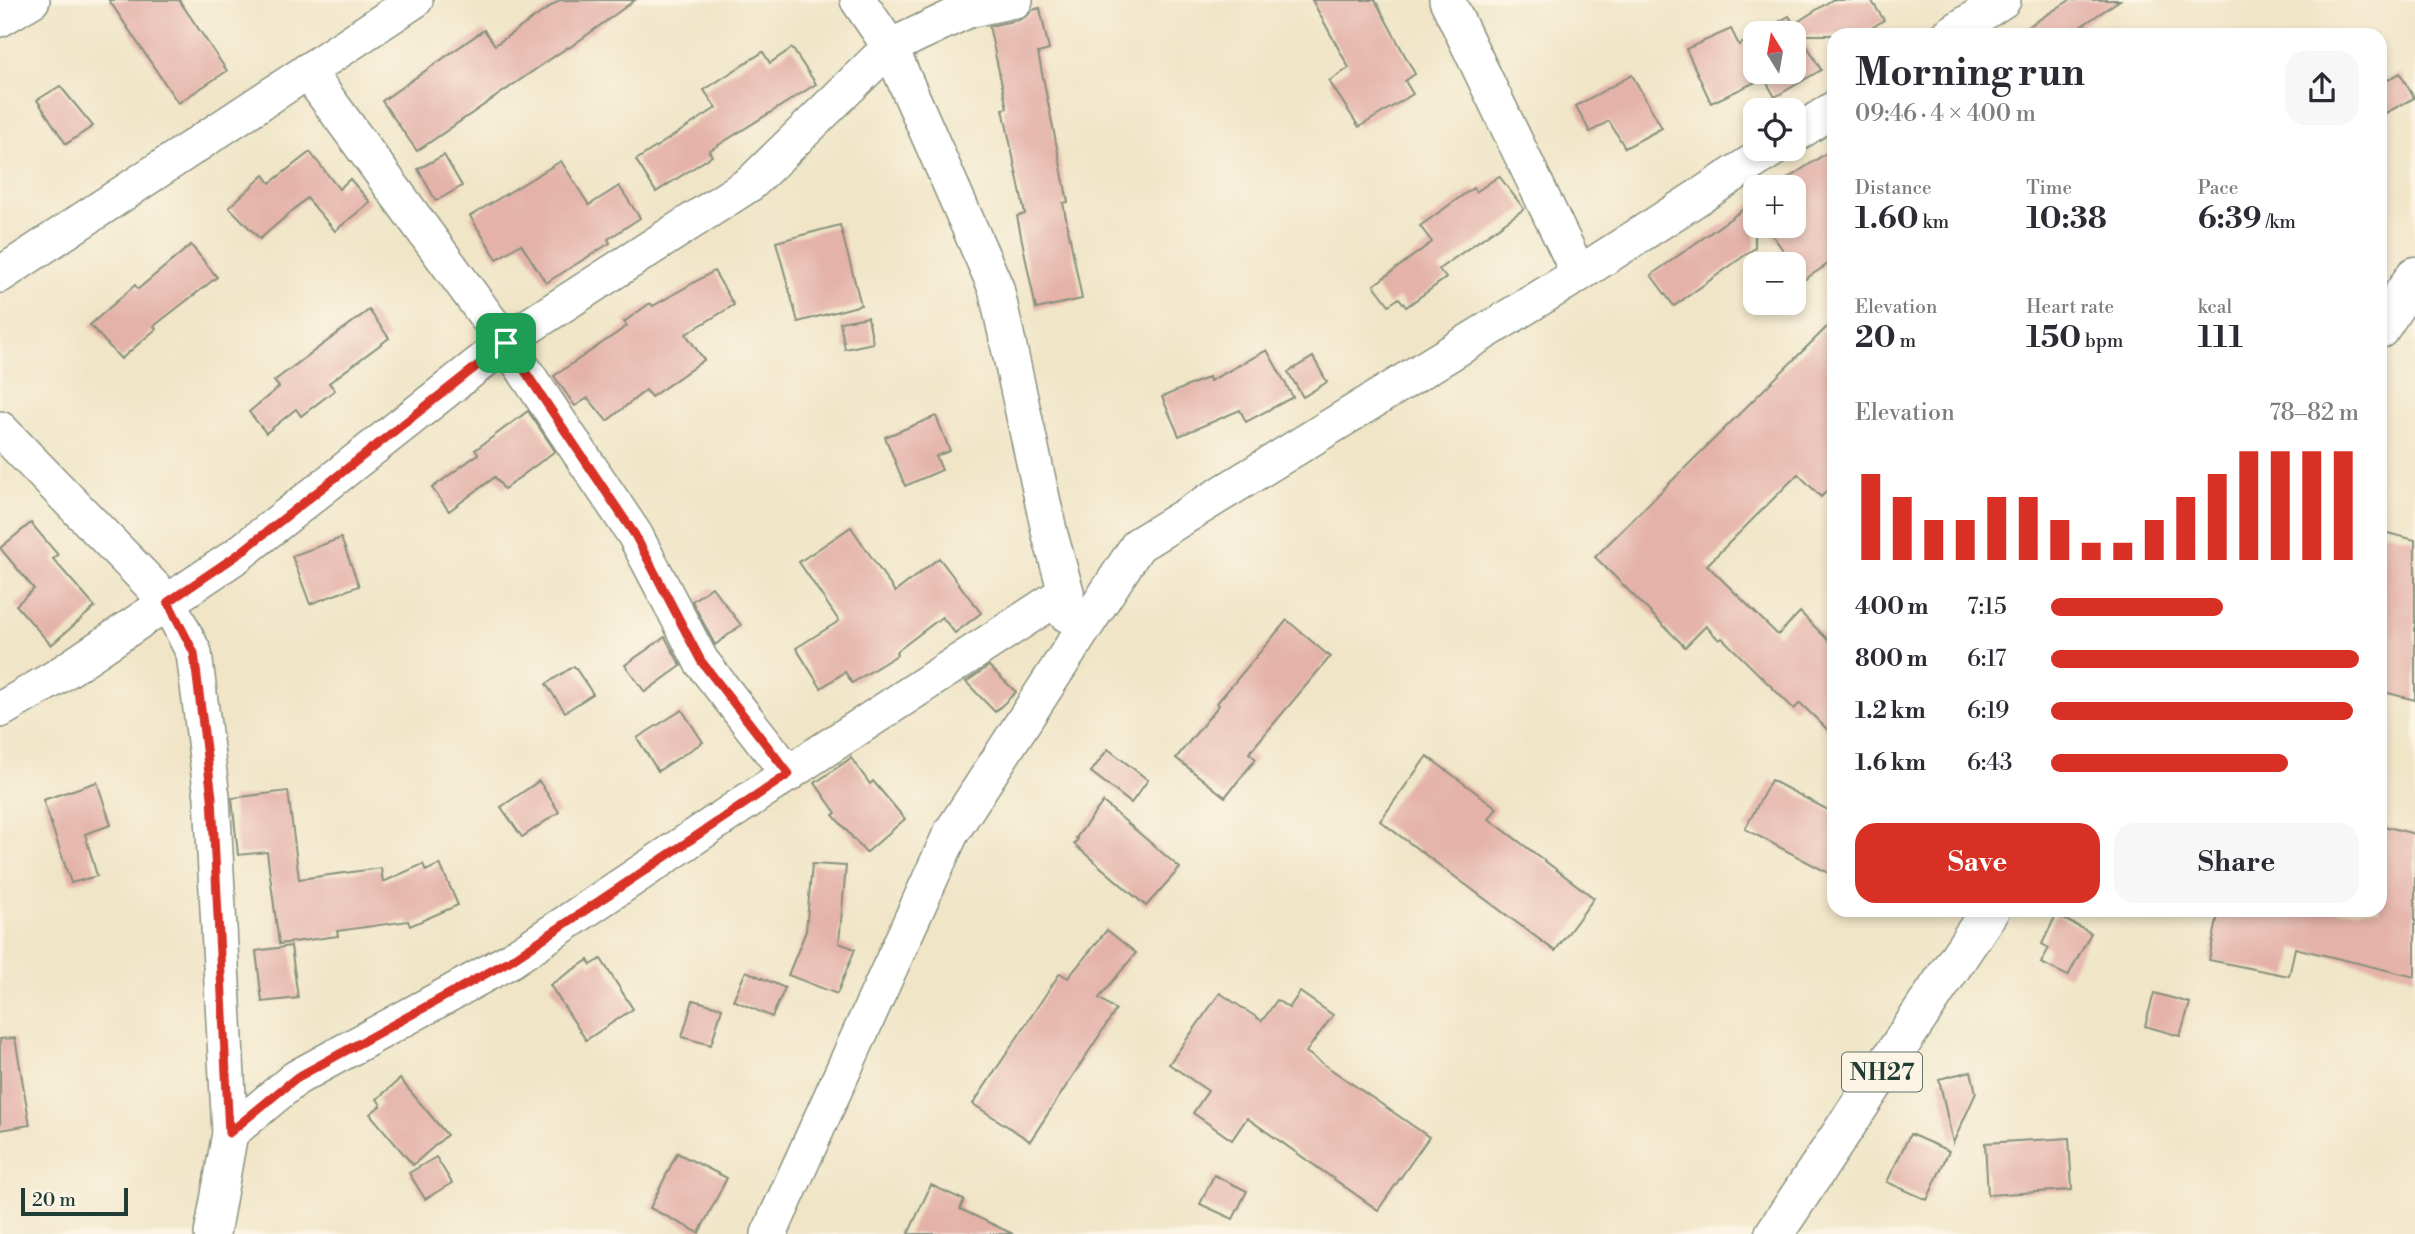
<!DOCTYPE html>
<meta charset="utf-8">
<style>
body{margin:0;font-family:"Libre Bodoni",serif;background:#f7f7f7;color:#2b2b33;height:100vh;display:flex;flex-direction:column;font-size:26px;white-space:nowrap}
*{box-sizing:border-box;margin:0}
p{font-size:23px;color:#7c7c81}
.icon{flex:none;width:38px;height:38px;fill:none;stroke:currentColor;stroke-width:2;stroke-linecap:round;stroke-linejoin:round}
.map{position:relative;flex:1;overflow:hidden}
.sheet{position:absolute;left:1827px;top:28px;width:560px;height:889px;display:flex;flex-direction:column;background:#fff;border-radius:21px;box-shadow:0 4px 10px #0003}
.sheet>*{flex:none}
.needle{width:46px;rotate:349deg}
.fabs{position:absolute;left:1743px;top:21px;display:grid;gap:14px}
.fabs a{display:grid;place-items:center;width:63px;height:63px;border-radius:14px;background:#fff;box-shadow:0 4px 10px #0003;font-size:35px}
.scale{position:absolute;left:21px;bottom:18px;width:107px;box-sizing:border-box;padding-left:7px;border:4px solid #1f3d34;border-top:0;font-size:19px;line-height:24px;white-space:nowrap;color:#1f3d34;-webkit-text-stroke:5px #fcf5e5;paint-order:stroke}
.pin{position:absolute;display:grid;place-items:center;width:60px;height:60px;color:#fff;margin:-30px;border-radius:14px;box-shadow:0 4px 10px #0006}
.round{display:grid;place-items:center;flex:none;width:74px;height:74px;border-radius:21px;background:#f7f7f7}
.head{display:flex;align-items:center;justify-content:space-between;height:119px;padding:0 28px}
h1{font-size:38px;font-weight:700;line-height:52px}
.metrics{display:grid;grid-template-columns:repeat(3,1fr);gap:10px;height:119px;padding:7px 28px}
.metrics div{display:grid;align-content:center}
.metrics b{font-size:30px;font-weight:700}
.metrics small{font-size:19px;font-weight:400}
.metrics p{font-size:19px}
.chart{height:196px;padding:14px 28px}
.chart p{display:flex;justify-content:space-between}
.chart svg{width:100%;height:126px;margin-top:7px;stroke:#d93025;stroke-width:6}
.cta{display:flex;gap:14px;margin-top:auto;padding:14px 28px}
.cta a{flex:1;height:80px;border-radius:21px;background:#d93025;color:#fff;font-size:28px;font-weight:700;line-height:80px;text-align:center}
.cta a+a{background:#f7f7f7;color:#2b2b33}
ul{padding:0 28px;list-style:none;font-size:23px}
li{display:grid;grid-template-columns:112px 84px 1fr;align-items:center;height:52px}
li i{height:18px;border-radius:9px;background:#d93025}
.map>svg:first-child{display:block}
</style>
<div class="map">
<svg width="2415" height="1234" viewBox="0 0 2415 1234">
<rect width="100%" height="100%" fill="#fcf5e5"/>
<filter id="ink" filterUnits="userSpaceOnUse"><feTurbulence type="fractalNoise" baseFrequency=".0143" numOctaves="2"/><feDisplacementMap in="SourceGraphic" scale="14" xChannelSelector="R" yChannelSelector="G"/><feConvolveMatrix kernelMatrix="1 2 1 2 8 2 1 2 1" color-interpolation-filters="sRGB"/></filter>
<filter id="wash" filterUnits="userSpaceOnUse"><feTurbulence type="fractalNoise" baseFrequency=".00686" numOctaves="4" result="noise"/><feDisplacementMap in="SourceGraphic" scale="28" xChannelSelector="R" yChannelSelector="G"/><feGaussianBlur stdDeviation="1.57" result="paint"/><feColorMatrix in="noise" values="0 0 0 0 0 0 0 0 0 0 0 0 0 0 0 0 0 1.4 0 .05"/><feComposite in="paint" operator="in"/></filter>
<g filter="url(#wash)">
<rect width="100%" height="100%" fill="#f0e5c7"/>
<g id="blocks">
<g fill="#e4b2a9">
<path d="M109,0H179L227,71L178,103Z"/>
<path d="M560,0H635L569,48L568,47L417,151L382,101L484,30L495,45Z"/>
<path d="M1312,0H1375L1415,74L1405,81L1413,94L1359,127L1329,81L1349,68Z"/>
<path d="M1832,0H1871L1884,20L1861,35H1801L1821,70L1775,97L1764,78L1711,103L1686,49L1731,29L1739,45L1755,36V72H1794V33H1759L1789,16L1794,24Z"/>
<path d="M2070,0H2120L2068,35H2015Z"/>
<path d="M1040,8L1049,50L1038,53L1068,202L1063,203L1082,299L1036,309L1017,216L1025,214L1003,109L1007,108L989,26L1019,20L1028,15L1032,10Z"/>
<path d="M792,48L816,84L709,151L712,156L656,192L636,160L716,108L704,90L763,52L770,63Z"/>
<path d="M2400,73L2414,98L2380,116V84Z"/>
<path d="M1632,75L1662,128L1625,148L1609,121L1590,132L1576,106Z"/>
<path d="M60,86L93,126L66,144L37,100Z"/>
<path d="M1834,148V260L1804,280L1766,226H1794V187H1775Z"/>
<path d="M310,152L339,189L350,179L370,202L335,231L307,198L260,239L229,207L264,175L270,183Z"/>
<path d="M444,155L462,186L436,201L418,169Z"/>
<path d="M561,161L589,205L619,186L640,218L608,239L610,243L546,283L521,244L497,259L470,216Z"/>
<path d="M1499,176L1524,209L1439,269L1446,278L1406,307L1399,298L1389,305L1374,285L1432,242L1420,226L1473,188L1476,192Z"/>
<path d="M1755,201V248L1674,306L1651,275Z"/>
<path d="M840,225L861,305L798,322L776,242Z"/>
<path d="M191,245L217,277L154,326L156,329L121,359L90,325L135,285L138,289Z"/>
<path d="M714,271L734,305L686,334L704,360L651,397L646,390L607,421L588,398L575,406L554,376L627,326L624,322L650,303L653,306Z"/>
<path d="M369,310L389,338L329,383L335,390L301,416L296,409L266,433L249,412L279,387L274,381Z"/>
<path d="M868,317L873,343L845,349L840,322Z"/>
<path d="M1834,320V483L1821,497L1798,474L1707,565L1778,635L1800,612L1834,646V736L1800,703L1794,709L1722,638L1719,640L1706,626L1685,647L1595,557Z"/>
<path d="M1267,350L1293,397L1246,422L1240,410L1179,436L1162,397L1209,377L1210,381Z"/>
<path d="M1313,357L1327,382L1303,397L1288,372Z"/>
<path d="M528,411L555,451L504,489L495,477L449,511L432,488L478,454L475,450Z"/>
<path d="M936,416L950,451L936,456L942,470L905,486L885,437Z"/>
<path d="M31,523L58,555L53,559L95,607L51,645L16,605L34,589L0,548Z"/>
<path d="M851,527L895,592L939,558L981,613L955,633L942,617L896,652L897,655L852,683L845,672L821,688L796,648L839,621L799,562Z"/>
<path d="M2380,531L2415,540V700L2380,691Z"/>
<path d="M341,538L359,586L310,604L292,556Z"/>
<path d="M712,587L741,625L715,645L692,601Z"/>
<path d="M1287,620L1330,657L1249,753L1256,759L1225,797L1176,758L1219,705L1217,703Z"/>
<path d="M665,637L681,666L645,692L625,665Z"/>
<path d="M574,666L593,694L565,712L546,684Z"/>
<path d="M989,666L1016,692L995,712L966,682Z"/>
<path d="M682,710L703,742L658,771L637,738Z"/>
<path d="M1108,749L1148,780L1131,803L1091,772Z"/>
<path d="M1427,756L1497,808L1489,819L1594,898L1555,951L1380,821Z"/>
<path d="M851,758L870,784L873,781L905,819L866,853L833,815L836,813L815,783Z"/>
<path d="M1771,780L1834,813V876L1745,829Z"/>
<path d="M539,781L559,812L522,837L501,807Z"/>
<path d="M97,782L111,825L85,834L97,876L71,883L43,800Z"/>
<path d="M288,791L299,879L381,868L383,882L423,864L426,871L440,864L458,905L410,926L408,921L337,931L338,936L279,944L267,852L238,855L232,798Z"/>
<path d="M1103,802L1180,868L1146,906L1074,844L1078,839L1076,838Z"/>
<path d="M2380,825L2415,834V977L2295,948L2289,976L2209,960L2219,910H2380Z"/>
<path d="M812,864L846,866L839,943L855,949L837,994L788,975L806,931Z"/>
<path d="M2056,915L2091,933L2068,976L2041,963L2049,948L2042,944Z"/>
<path d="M1107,930L1136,953L1099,998L1116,1010L1030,1141L973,1104L1060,973L1068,978Z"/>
<path d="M291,946L298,998L262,1002L256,951Z"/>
<path d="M601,959L633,1009L586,1040L550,985L588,960L591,965Z"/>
<path d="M746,971L785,988L772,1017L733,1000Z"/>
<path d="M1300,992L1333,1015L1306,1052L1429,1137L1378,1210L1247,1118L1232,1140L1193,1113L1208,1091L1169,1064L1220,993L1262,1021L1277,1000L1289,1008Z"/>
<path d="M2154,993L2190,1003L2180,1036L2145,1026Z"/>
<path d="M693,1000L722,1008L711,1045L682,1037Z"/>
<path d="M15,1038L30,1125L0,1130V1039Z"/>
<path d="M1971,1071L1976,1093L1953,1143L1939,1079Z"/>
<path d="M400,1079L447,1135L413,1165L370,1114L381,1105L377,1099Z"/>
<path d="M1910,1134L1949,1151L1927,1200L1887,1182Z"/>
<path d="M2069,1138L2072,1190L1988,1195L1985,1143Z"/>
<path d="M677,1153L727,1178L699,1233L650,1208Z"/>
<path d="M436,1157L452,1183L425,1199L409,1173Z"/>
<path d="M1214,1175L1247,1191L1233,1219L1200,1204Z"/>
<path d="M931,1185L964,1200L960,1209L1013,1234H908Z"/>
</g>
</g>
</g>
<g filter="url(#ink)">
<use href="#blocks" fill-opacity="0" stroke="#88917e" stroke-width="2"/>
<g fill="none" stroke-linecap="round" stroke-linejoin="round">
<defs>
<g id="minor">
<path d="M858,0L890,47L996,288L1050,535L1066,592V614"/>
<path d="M1447,0L1579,274"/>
<path d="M0,19L32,0"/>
<path d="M1949,35L2003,0"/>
<path d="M307,71L506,343L635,535L701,661L789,774"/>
<path d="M1794,135L1834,109"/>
<path d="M0,275L415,0"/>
<path d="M0,429L168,602L194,653L212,797L230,1133"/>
<path d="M0,710L55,678L236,556L517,334L751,183L890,47L968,10L1015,0"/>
<path d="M212,1234L230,1133L296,1078L511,960L810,759L1066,592"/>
<path d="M769,1234L951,833L1138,545L1579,274L1773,149"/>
</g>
<g id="highway">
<path d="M2380,329L2415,276"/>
<path d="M1774,1234L1990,910"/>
</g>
</defs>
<use href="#minor" stroke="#88917e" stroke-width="38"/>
<use href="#highway" stroke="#88917e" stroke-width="41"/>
<use href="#minor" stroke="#fff" stroke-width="35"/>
<use href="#highway" stroke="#fff" stroke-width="38"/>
</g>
</g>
<g fill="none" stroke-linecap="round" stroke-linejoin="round" filter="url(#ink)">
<defs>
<path id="route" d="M506,343L635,535L701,661L789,774L511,960L296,1078L229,1133L212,797L194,653L168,602L236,556Z"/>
</defs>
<use href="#route" stroke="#fff" stroke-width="14"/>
<use href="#route" stroke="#d93025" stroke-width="9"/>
</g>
<g text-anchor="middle" stroke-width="5" stroke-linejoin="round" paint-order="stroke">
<rect fill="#fcf5e5" stroke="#617469" stroke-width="2" x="1842" y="1052.5" width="80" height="39" rx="5"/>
<g font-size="23" font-weight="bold" fill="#1f3d34">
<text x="1882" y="1080">NH27</text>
</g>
</g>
</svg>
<div class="fabs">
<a><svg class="needle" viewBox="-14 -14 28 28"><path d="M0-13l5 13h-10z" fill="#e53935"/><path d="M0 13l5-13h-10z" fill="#7c7c81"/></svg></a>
<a><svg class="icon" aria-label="locate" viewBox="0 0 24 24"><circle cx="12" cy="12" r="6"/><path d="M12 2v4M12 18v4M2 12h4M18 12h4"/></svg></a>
<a>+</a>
<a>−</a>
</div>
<div class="scale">20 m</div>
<div class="pin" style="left:506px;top:343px;background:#1e9e55"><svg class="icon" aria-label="arrive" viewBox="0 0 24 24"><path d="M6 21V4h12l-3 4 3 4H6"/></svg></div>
<section class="sheet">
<div class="head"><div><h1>Morning run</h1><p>09:46 · 4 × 400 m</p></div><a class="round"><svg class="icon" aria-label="share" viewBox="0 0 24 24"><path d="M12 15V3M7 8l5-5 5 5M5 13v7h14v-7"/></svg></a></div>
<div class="metrics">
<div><p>Distance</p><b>1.60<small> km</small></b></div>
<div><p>Time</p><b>10:38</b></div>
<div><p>Pace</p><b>6:39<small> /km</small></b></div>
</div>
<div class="metrics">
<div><p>Elevation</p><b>20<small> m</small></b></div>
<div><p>Heart rate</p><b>150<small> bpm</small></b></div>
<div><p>kcal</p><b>111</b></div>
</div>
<div class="chart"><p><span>Elevation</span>78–82 m</p>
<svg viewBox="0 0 160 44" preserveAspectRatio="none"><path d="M5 44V14M15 44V22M25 44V30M35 44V30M45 44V22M55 44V22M65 44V30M75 44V38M85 44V38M95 44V30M105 44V22M115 44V14M125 44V6M135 44V6M145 44V6M155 44V6"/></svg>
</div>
<ul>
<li><b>400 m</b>7:15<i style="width:56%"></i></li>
<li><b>800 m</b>6:17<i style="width:100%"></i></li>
<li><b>1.2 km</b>6:19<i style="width:98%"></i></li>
<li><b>1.6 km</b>6:43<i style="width:77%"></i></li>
</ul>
<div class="cta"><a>Save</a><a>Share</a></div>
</section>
</div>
